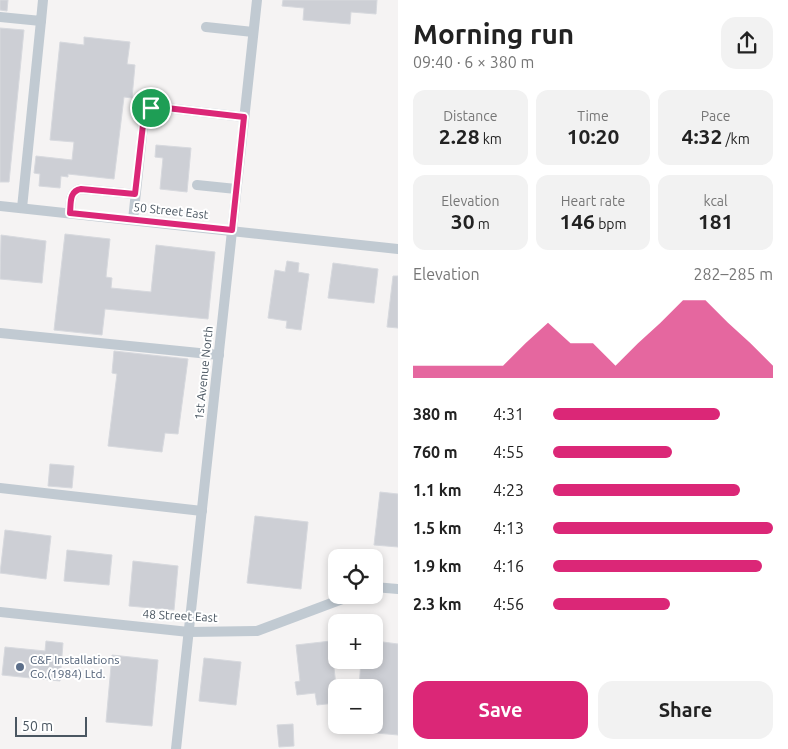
<!DOCTYPE html>
<meta charset="utf-8">
<style>
body{margin:0;font-family:Ubuntu,sans-serif;background:#f2f2f2;color:#222;height:100vh;display:flex;flex-direction:column;font-size:19px;white-space:nowrap}
*{box-sizing:border-box;margin:0}
p{font-size:16px;color:#767676}
.icon{flex:none;width:28px;height:28px;fill:none;stroke:currentColor;stroke-width:2;stroke-linecap:round;stroke-linejoin:round}
.map{position:relative;flex:1;overflow:hidden}
.panel{display:flex;flex-direction:column;background:#fff;width:390px}
.panel>*{flex:none}
.controls{position:absolute;left:328px;top:549px;display:grid;gap:10px}
.controls a{display:grid;place-items:center;width:55px;height:55px;border-radius:10px;background:#fff;box-shadow:0 2px 8px #0003;font-size:25px}
.scale{position:absolute;left:15px;bottom:12px;width:72px;box-sizing:border-box;padding-left:5px;border:2px solid #4a5661;border-top:0;font-size:14px;line-height:18px;white-space:nowrap;color:#4a5661;-webkit-text-stroke:4px #fff;paint-order:stroke}
.pin{position:absolute;display:grid;place-items:center;width:42px;height:42px;color:#fff;margin:-21px;border:2px solid #fff;border-radius:50%;box-shadow:0 1px 5px #0007}
.round{display:grid;place-items:center;flex:none;width:52px;height:52px;border-radius:15px;background:#f2f2f2}
.overview{display:flex;align-items:center;justify-content:space-between;height:85px;padding:0 15px}
h1{font-size:28px;font-weight:600;line-height:38px}
.metrics{display:grid;grid-template-columns:repeat(3,1fr);gap:8px;height:85px;padding:5px 15px}
.metrics div{display:grid;align-content:center;border-radius:12px;background:#f2f2f2;text-align:center}
.metrics b{font-size:21px;font-weight:600}
.metrics small{font-size:14px;font-weight:400}
.metrics p{font-size:14px}
.chart{height:140px;padding:10px 15px}
.chart p{display:flex;justify-content:space-between}
.chart svg{width:100%;height:90px;margin-top:5px;fill:#db2777;opacity:.7}
.button{display:flex;gap:10px;margin-top:auto;padding:10px 15px}
.button a{flex:1;height:58px;border-radius:15px;background:#db2777;color:#fff;font-size:20px;font-weight:600;line-height:58px;text-align:center}
.button a+a{background:#f2f2f2;color:#222}
ul{padding:0 15px;list-style:none;font-size:16px}
li{display:grid;grid-template-columns:80px 60px 1fr;align-items:center;height:38px}
li i{height:12px;border-radius:6px;background:#db2777}
main{display:flex;flex:1;min-height:0}
.map>svg:first-child{display:block}
</style>
<main>
<div class="map">
<svg width="398" height="749" viewBox="0 0 398 749">
<rect width="100%" height="100%" fill="#f5f3f3"/>
<g fill="#cdcfd5" stroke="#d7d9de">
<path d="M0,0H8L7,11L0,10Z"/>
<path d="M283,0H377L376,14L351,12L350,24L303,20L304,8L282,6Z"/>
<path d="M0,28L24,30L9,182H0Z"/>
<path d="M84,37L130,42L127,64L135,65L132,98L124,97L114,179L68,174V177L61,176L60,188L39,186L40,174L34,173L36,156L72,160L74,142L50,140L60,42L84,45Z"/>
<path d="M156,145L191,148L187,192L160,189L163,158L155,157Z"/>
<path d="M65,234L110,239L106,277L112,278L111,288L151,292L156,245L215,252L208,319L105,309L102,335L54,330Z"/>
<path d="M1,235L46,241L42,283L0,279Z"/>
<path d="M287,261L299,263L298,272L309,274L301,330L286,328L287,321L268,318L275,270L285,272Z"/>
<path d="M333,263L378,269L374,303L328,298Z"/>
<path d="M393,276H398V328L387,327Z"/>
<path d="M114,351L188,359L178,434L165,433L162,452L108,446L117,374L112,373Z"/>
<path d="M50,464L74,466L72,488L48,486Z"/>
<path d="M380,492L398,494V547L374,545Z"/>
<path d="M255,516L308,522L301,589L247,583Z"/>
<path d="M5,530L51,536L46,579L0,573Z"/>
<path d="M67,550L112,555L109,585L64,581Z"/>
<path d="M133,561L178,566L174,610L129,606Z"/>
<path d="M46,641L63,643L60,681L2,675L5,647L45,651Z"/>
<path d="M331,641L336,686V703L317,705L315,693L297,695L295,682L300,681L296,645Z"/>
<path d="M383,642L398,644V735L354,731V725H374V688H359L361,660H374V653H382Z"/>
<path d="M112,655L158,660L152,726L106,722Z"/>
<path d="M204,658L241,662L236,705L199,701Z"/>
<path d="M293,724L294,746L279,747L277,725Z"/>
</g>
<g fill="none" stroke-linecap="round" stroke-linejoin="round">
<g stroke="#c1cad2" stroke-width="10">
<path d="M0,17L41,21L43,0"/>
<path d="M206,27L253,32"/>
<path d="M197,185L236,189"/>
<path d="M0,206L398,249"/>
<path d="M22,208L41,21"/>
<path d="M70,213C71,203 69,191 81,189L135,194"/>
<path d="M133,220L144,116L151,108L158,107L244,117"/>
<path d="M0,333L219,355"/>
<path d="M0,488L202,511"/>
<path d="M374,587L398,589"/>
<path d="M0,612L189,632L257,631L353,595"/>
<path d="M176,749L257,0"/>
</g>
</g>
<g fill="none" stroke-linecap="round" stroke-linejoin="round">
<defs>
<path id="route" d="M158,107L244,117L232,230L70,213C71,203 69,191 81,189L135,194L144,116L151,108Z"/>
</defs>
<use href="#route" stroke="#fff" stroke-width="10"/>
<use href="#route" stroke="#db2777" stroke-width="6"/>
</g>
<circle fill="#5c6f8a" stroke="#fff" stroke-width="2" cx="20" cy="667" r="5"/>
<g text-anchor="middle" stroke-width="4" stroke-linejoin="round" paint-order="stroke">
<g font-size="12" fill="#4a5661" stroke="#fff">
<text transform="translate(171 211) rotate(6)" y="4">50 Street East</text>
<text transform="translate(204 373) rotate(-84)" y="4">1st Avenue North</text>
<text transform="translate(180 616) rotate(3)" y="4">48 Street East</text>
</g>
<g font-size="12" fill="#4e5e75" stroke="#fff" text-anchor="start">
<text x="30" y="664">C&amp;F Installations<tspan x="30" dy="14">Co.(1984) Ltd.</tspan></text>
</g>
</g>
</svg>
<div class="controls">
<a><svg class="icon" aria-label="locate" viewBox="0 0 24 24"><circle cx="12" cy="12" r="6"/><path d="M12 2v4M12 18v4M2 12h4M18 12h4"/></svg></a>
<a>+</a>
<a>−</a>
</div>
<div class="scale">50 m</div>
<div class="pin" style="left:151px;top:108px;background:#1e9e55"><svg class="icon" aria-label="arrive" viewBox="0 0 24 24"><path d="M6 21V4h12l-3 4 3 4H6"/></svg></div>
</div>
<section class="panel">
<div class="overview"><div><h1>Morning run</h1><p>09:40 · 6 × 380 m</p></div><a class="round"><svg class="icon" aria-label="share" viewBox="0 0 24 24"><path d="M12 15V3M7 8l5-5 5 5M5 13v7h14v-7"/></svg></a></div>
<div class="metrics">
<div><p>Distance</p><b>2.28<small> km</small></b></div>
<div><p>Time</p><b>10:20</b></div>
<div><p>Pace</p><b>4:32<small> /km</small></b></div>
</div>
<div class="metrics">
<div><p>Elevation</p><b>30<small> m</small></b></div>
<div><p>Heart rate</p><b>146<small> bpm</small></b></div>
<div><p>kcal</p><b>181</b></div>
</div>
<div class="chart"><p><span>Elevation</span>282–285 m</p>
<svg viewBox="0 0 160 44" preserveAspectRatio="none"><path d="M0 44V38L10 38L20 38L30 38L40 38L50 27L60 17L70 27L80 27L90 38L100 27L110 17L120 6L130 6L140 17L150 27L160 38V44z"/></svg>
</div>
<ul>
<li><b>380 m</b>4:31<i style="width:76%"></i></li>
<li><b>760 m</b>4:55<i style="width:54%"></i></li>
<li><b>1.1 km</b>4:23<i style="width:85%"></i></li>
<li><b>1.5 km</b>4:13<i style="width:100%"></i></li>
<li><b>1.9 km</b>4:16<i style="width:95%"></i></li>
<li><b>2.3 km</b>4:56<i style="width:53%"></i></li>
</ul>
<div class="button"><a>Save</a><a>Share</a></div>
</section>
</main>
